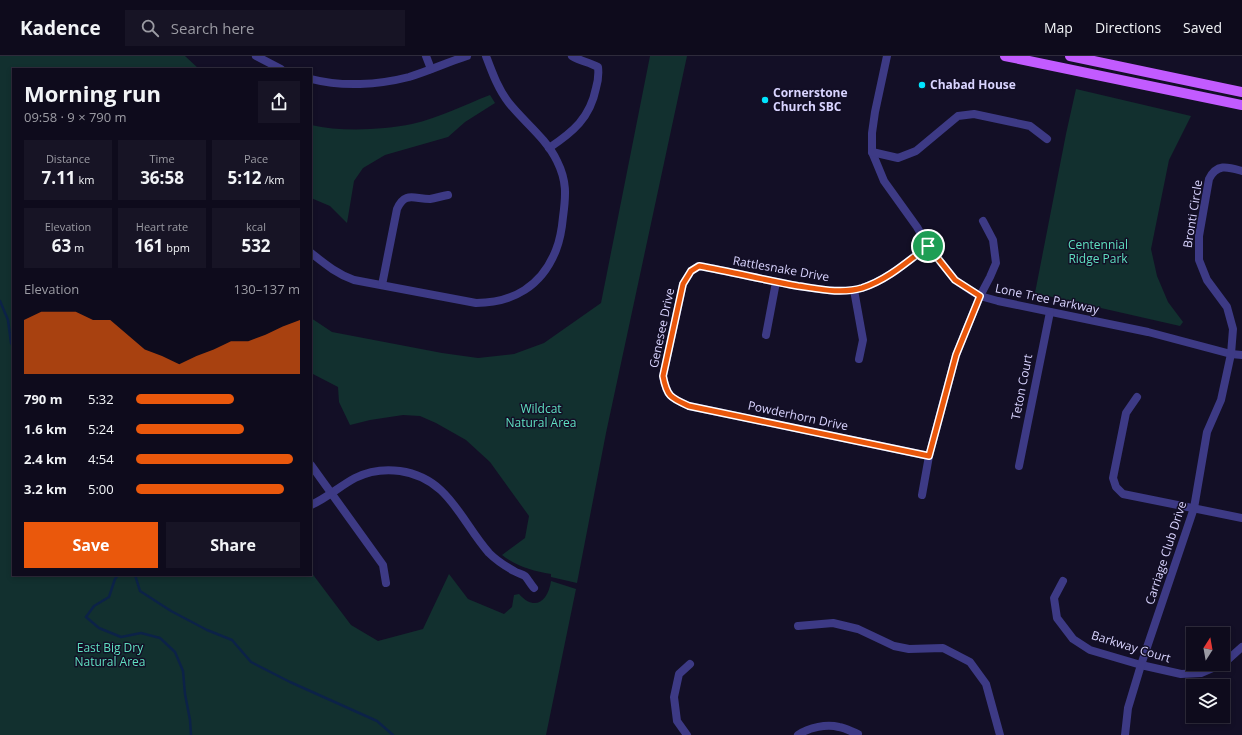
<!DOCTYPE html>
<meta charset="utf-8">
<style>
body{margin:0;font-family:"Open Sans",sans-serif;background:#171425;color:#f1f3f6;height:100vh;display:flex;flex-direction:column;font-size:15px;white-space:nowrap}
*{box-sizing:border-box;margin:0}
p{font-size:13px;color:#9b9ba3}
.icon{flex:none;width:22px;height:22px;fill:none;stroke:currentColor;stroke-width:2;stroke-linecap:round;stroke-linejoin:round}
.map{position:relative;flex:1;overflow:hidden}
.drawer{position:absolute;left:12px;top:12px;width:300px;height:508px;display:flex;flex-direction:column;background:#0e0b1c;border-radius:0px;box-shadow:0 2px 6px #0003,0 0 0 1px #2e2b3b}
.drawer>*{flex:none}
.needle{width:26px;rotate:11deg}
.tools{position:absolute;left:1186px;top:571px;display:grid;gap:8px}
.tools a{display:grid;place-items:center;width:44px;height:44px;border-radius:0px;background:#0e0b1c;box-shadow:0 2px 6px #0003,0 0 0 1px #2e2b3b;font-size:20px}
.pin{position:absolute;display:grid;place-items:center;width:34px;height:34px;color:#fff;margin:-17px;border:2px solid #fff;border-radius:50%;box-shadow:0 1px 4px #0007}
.round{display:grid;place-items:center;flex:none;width:42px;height:42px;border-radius:0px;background:#171425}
.overview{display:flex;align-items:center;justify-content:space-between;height:68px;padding:0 12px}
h1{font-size:22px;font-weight:700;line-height:30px}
.stats{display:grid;grid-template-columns:repeat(3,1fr);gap:6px;height:68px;padding:4px 12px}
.stats div{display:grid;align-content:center;border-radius:0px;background:#171425;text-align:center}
.stats b{font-size:17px;font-weight:700}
.stats small{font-size:11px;font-weight:400}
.stats p{font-size:11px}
.chart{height:112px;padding:8px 12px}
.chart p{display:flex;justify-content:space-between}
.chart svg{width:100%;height:72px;margin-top:4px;fill:#ea580c;opacity:.7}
.primary-button{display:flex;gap:8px;margin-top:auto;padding:8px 12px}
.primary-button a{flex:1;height:46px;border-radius:0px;background:#ea580c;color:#fff;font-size:16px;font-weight:700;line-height:46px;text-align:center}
.primary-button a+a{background:#171425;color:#f1f3f6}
ul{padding:0 12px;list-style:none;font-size:13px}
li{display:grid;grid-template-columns:64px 48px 1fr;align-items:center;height:30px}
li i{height:10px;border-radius:5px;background:#ea580c}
header{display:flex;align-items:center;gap:24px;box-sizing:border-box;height:56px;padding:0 20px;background:#0e0b1c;border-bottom:1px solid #2e2b3b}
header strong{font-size:19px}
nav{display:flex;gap:22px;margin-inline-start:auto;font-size:14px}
.search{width:280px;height:36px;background:#171425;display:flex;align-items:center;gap:10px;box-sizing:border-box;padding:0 14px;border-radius:0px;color:#9b9ba3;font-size:15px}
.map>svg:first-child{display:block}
</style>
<header>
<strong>Kadence</strong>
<div class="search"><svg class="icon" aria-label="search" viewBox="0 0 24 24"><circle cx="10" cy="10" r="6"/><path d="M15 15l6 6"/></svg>Search here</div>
<nav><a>Map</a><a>Directions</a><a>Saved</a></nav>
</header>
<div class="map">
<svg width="1242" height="679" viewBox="0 0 1242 679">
<rect width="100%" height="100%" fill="#130f26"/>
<g fill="#12302f">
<path d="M0,0H185L199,13H13V519H311V516L351,569L378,585L423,573L449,518L468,543L504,558L512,551L514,539L519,538C535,556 548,545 551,525L576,533L546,679H0Z"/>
<path d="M650,0H687L606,377L577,527L551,521V518C533,515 517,511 502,499L525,482L529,460L490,406L466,384L436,367L420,360L403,359L370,364L350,369L339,346L338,331L311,317V262L332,276L442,297L478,302L514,298L544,287L601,247Z"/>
<path d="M1076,33L1191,60L1169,104L1151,193L1157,220L1168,246L1183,266L1180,270L1035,237L1066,78Z"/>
<path d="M490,39L495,47L465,66L448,81L385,99L363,112L354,125L347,167L330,150L311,142V69C341,76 382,74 412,68C439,62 464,49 490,39Z"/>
</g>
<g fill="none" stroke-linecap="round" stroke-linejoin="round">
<g stroke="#0c2248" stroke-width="2.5">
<path d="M0,245L8,264L11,287L13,290"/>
<path d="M118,519L115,523L109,541L94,550L86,561L99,572L121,581L141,577L160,582L175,596L183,615L185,638L190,664L191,679"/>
<path d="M135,519L140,535L171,555L207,574L232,584L251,606L290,626L377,665L393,679"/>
</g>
<g stroke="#3d3a85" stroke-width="8">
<path d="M256,0L281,13"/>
<path d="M426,0L431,13"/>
<path d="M887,0L875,56L872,77V96L884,125L917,171L928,190L948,215L955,224L970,234L980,240L998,245L1148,276L1231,298L1242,299"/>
<path d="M311,23C342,31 378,29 409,21C429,15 448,6 467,0"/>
<path d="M549,92C573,76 590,62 596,32C598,25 599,19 598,11C589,6 580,5 572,0"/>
<path d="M872,96L898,102L916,95L958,60L974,58L1030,70L1047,83"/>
<path d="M928,190C907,206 887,224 862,232C841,238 819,233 798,230C765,224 732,216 699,210L691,215L683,228L663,320C667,341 671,342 689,350L929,400"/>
<path d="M311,197C325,208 337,218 354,224L476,247C513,247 542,230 556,194C560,184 562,172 563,161C566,139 567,125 557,105C546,82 524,66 509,47C498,33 492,16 486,0"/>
<path d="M382,229L397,153C405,135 414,143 430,143C436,142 442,140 448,139"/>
<path d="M854,234L863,284L859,303"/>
<path d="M766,279L776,226"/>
<path d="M1137,341L1126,357L1113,422L1116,431L1123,438L1242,462"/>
<path d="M311,409L383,509L386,527"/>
<path d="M1019,410L1050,256"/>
<path d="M922,439L929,400L956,299L980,240L990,221L996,207L993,184L983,165"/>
<path d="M311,449C327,442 340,430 355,422C369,415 385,413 400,415C449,422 460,464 489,497C496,504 505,510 514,515C517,517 522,518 525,520C528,523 531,529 534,532"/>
<path d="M1063,525L1054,542L1057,562L1073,583L1090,594L1141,609L1181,618L1201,617L1222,608"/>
<path d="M798,570L833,567L858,573L894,590L909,593L943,592L970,606L986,628L1000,679"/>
<path d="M1223,608L1242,591"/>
<path d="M687,679L677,665L674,641L679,618L690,608"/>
<path d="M798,679C809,671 827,668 839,671C846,672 852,676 858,678"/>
<path d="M1125,679L1128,652L1141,609L1194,452L1207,376L1221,344L1231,298L1233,273L1227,251L1207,224L1199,204V180L1209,123C1217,107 1228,111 1242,115"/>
</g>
<g stroke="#c25bff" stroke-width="10">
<path d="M1005,0L1242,49"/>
<path d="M1070,0L1242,36"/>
</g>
</g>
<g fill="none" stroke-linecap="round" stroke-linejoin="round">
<defs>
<path id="route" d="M928,190L955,224L980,240L956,299L929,400L689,350C671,342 667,341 663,320L683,228L691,215L699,210C732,216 765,224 798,230C819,233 841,238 862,232C887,224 907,206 928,190Z"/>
</defs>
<use href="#route" stroke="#fff" stroke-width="8"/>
<use href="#route" stroke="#ea580c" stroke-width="5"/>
</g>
<g fill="#00e5ff" stroke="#130f26" stroke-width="1.5">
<circle cx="922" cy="29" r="4"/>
<circle cx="765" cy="44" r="4"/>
</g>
<g text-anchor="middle" stroke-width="3" stroke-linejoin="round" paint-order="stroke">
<g font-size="12" font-weight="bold" fill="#d9d4ff" stroke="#130f26" text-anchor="start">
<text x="930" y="33">Chabad House</text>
<text x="773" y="41">Cornerstone<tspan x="773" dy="14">Church SBC</tspan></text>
</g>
<g font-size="12" fill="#d9d4ff" stroke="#130f26">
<text transform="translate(1193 158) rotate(-81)" y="4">Bronti Circle</text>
<text transform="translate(781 213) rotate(10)" y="4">Rattlesnake Drive</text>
<text transform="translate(1047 243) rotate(12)" y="4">Lone Tree Parkway</text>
<text transform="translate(662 272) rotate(-78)" y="4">Genesee Drive</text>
<text transform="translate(1022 331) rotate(-79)" y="4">Teton Court</text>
<text transform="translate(798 360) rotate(12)" y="4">Powderhorn Drive</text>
<text transform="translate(1166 497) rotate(-72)" y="4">Carriage Club Drive</text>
<text transform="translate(1131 591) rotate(17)" y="4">Barkway Court</text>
</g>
<g font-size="12" fill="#5fe0c0" stroke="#130f26">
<text x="1098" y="193">Centennial<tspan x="1098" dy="14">Ridge Park</tspan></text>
<text x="541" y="357">Wildcat<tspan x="541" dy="14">Natural Area</tspan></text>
<text x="110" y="596">East Big Dry<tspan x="110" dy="14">Natural Area</tspan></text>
</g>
</g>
</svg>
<div class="tools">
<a><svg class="needle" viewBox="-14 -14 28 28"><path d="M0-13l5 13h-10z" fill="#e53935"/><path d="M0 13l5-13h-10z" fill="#9b9ba3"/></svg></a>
<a><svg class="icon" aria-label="layers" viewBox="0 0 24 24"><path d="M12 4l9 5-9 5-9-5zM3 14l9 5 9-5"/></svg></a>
</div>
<div class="pin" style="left:928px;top:190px;background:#1e9e55"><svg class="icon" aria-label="arrive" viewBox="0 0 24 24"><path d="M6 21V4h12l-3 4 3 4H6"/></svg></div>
<section class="drawer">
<div class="overview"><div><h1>Morning run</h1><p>09:58 · 9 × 790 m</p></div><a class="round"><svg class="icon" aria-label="share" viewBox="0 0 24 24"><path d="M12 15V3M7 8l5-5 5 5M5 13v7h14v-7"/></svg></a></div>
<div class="stats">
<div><p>Distance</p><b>7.11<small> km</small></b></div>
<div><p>Time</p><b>36:58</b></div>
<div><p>Pace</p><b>5:12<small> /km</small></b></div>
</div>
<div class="stats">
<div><p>Elevation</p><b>63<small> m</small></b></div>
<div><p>Heart rate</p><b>161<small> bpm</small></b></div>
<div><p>kcal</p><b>532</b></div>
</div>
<div class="chart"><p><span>Elevation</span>130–137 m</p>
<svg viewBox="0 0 160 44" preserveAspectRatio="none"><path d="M0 44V11L10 6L20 6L30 6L40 11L50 11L60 20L70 29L80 33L90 38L100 33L110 29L120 24L130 24L140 20L150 15L160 11V44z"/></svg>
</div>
<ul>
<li><b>790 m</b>5:32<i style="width:60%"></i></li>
<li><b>1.6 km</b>5:24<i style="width:66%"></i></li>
<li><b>2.4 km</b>4:54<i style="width:96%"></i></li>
<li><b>3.2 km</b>5:00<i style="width:90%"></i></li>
</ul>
<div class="primary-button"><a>Save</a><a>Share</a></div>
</section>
</div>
